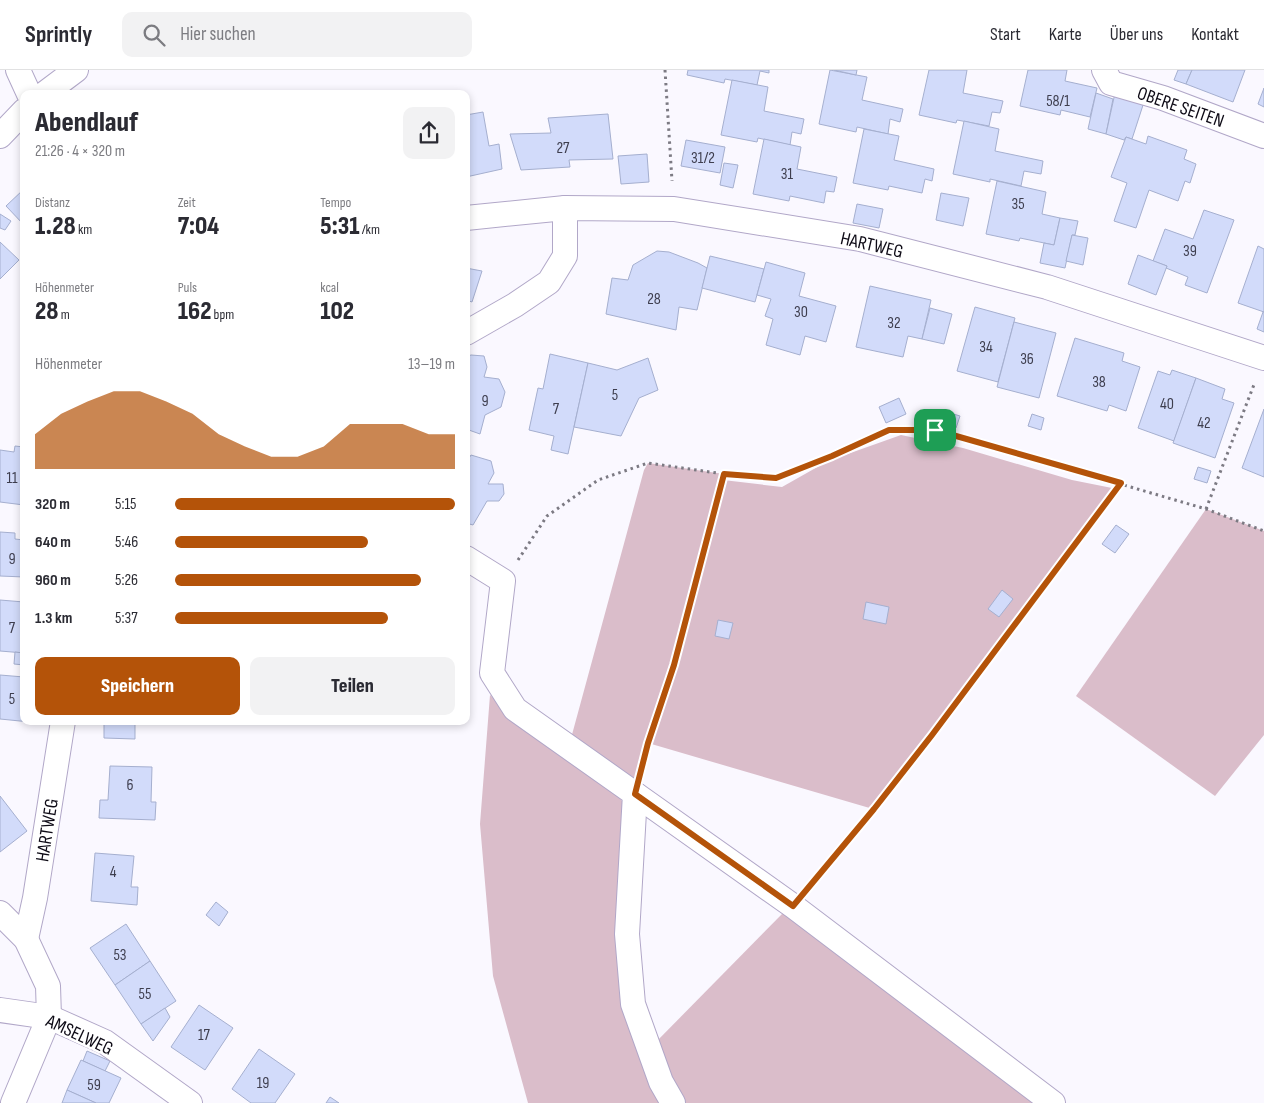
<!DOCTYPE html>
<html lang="de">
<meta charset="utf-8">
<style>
body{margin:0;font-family:"Sofia Sans Condensed",sans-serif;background:#f2f2f3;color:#2b2b33;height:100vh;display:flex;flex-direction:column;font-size:19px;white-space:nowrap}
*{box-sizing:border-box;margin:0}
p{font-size:16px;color:#7c7c81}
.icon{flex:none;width:28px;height:28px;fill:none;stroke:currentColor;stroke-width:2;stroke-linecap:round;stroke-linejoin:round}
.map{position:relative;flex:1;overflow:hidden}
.side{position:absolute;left:20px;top:20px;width:450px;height:635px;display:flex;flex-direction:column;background:#fff;border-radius:10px;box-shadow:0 2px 8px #0003}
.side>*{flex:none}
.pin{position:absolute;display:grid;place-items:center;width:42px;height:42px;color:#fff;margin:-21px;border-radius:10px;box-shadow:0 2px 8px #0006}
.round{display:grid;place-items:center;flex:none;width:52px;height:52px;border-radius:10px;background:#f2f2f3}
.summary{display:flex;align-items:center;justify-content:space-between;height:85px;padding:0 15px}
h1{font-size:28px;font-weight:800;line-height:38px}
.figures{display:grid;grid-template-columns:repeat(3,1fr);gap:8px;height:85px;padding:5px 15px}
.figures div{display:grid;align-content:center}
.figures b{font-size:25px;font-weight:800}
.figures small{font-size:14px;font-weight:400}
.figures p{font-size:14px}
.chart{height:140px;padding:10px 15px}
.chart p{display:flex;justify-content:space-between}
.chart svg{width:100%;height:90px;margin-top:5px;fill:#b45309;opacity:.7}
.button{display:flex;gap:10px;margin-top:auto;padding:10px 15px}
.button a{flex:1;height:58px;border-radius:10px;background:#b45309;color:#fff;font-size:20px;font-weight:800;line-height:58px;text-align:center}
.button a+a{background:#f2f2f3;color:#2b2b33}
ul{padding:0 15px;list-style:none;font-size:16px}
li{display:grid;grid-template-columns:80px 60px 1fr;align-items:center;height:38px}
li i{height:12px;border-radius:6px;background:#b45309}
header{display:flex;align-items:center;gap:30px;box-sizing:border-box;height:70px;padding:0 25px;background:#fff;border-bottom:1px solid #e1e1e2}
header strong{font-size:24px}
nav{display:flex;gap:28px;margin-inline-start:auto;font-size:18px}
.search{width:350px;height:45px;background:#f2f2f3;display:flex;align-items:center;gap:12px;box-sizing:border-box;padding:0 18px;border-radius:10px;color:#7c7c81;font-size:19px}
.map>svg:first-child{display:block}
</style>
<header>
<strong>Sprintly</strong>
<div class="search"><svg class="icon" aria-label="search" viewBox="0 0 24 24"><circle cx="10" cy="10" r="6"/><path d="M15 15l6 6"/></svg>Hier suchen</div>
<nav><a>Start</a><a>Karte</a><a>Über uns</a><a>Kontakt</a></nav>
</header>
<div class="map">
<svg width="1264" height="1033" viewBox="0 0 1264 1033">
<rect width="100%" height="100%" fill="#faf8ff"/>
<g fill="#dabdca">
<path d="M901,365L963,378L1072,410L1117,419L932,665L873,739L648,673L636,720L570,672L644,400L648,393L724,404L723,410L782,417L828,391Z"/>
<path d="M1206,439L1264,461V665L1215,726L1076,626Z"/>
<path d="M490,625L544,671L604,709L627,737L618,865L665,1033H528L493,906L480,754Z"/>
<path d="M783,843L1037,1033H681L655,973Z"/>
</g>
<g fill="#d2dbfa" stroke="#a5afcf">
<path d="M688,0H769V3L760,1L757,15L725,9L724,13L687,5Z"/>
<path d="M830,0L867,7L862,30L903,39L900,52L890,49L888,64L857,57L856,62L819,54Z"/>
<path d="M834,0H857L856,5Z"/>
<path d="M929,0H967L963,23L1003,31L1000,43L992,42L989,56L957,50L956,53L919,45Z"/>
<path d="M1028,0H1067L1065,11L1097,18L1090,47L1061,40L1060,45L1020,36Z"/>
<path d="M1178,0H1192L1186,14L1174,10Z"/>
<path d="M1192,0H1245L1233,32L1186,14Z"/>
<path d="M732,10L768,17L764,41L804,49L801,64L792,62L790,75L758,68L757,72L721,65Z"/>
<path d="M1264,18V37L1258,34Z"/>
<path d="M1096,23L1113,29L1106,64L1088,59Z"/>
<path d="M1115,23L1144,32L1132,69L1126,67L1124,70L1106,64Z"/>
<path d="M483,42L489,76L499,74L502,99L466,107V45Z"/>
<path d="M608,44L613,89L569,90L570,97L521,100L510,64L551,63L548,48Z"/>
<path d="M964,51L999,59L995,81L1043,91L1041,104L1024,101L1021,116L990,109V112L953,104Z"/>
<path d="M864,59L899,66L894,90L934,99L932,111L925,109L922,123L889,116L888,120L853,113Z"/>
<path d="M1148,66L1187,80L1184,89L1196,94L1190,113L1185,111L1178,131L1149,120L1136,158L1114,151L1127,113L1111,107L1126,67L1146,74Z"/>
<path d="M764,69L801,77L797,99L837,107L834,122L826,121L824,133L790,126L789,131L753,124Z"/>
<path d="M686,70L725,77L720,103L681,96Z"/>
<path d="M647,84L649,112L621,114L618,86Z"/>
<path d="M724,93L738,95L733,118L720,115Z"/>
<path d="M997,111L1046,122L1042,144L1060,148L1054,175L1020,168L1019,171L986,164Z"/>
<path d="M24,119V155L6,136Z"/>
<path d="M941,123L969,128L963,156L936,150Z"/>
<path d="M857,134L883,139L879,158L853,153Z"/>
<path d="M1204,140L1234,150L1207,223L1185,215L1188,207L1166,198L1167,196L1153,191L1165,159L1193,169Z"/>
<path d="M0,144L11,151L5,160L0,158Z"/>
<path d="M1060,148L1078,151L1075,165H1072L1065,198L1040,193L1044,173L1054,175Z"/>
<path d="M1072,165L1088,168L1083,195L1066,191Z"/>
<path d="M0,172L19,190L0,209Z"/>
<path d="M1258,176L1264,179V242L1238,233Z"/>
<path d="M657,181L669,182L698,193L707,198L697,240L679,237L676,260L606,244L612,208L628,210L633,195Z"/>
<path d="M1138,185L1167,196L1156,225L1128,214Z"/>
<path d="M710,186L764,199L755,232L702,218Z"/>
<path d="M766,192L805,203L799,226L836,236L826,272L805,266L800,285L766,275L773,249L765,246L771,229L757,225Z"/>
<path d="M466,198L482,201L472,232L466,230Z"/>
<path d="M870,216L931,230L922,269L908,266L903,287L856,277Z"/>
<path d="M975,237L1015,248L998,312L957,301Z"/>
<path d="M930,238L952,244L944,274L922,269Z"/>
<path d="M1263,242H1264V262L1257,259Z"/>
<path d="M1014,252L1056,263L1039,328L997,317Z"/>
<path d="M1075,268L1124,283L1122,291L1140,297L1126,341L1109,335L1107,341L1057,326Z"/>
<path d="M550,284L588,293L568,384L551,380L554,366L529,360L538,318L543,319Z"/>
<path d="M471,285L484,286L487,297L484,307L499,309L505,322L501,337L485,345L480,364L466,359V287Z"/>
<path d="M648,288L658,320L639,328L621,366L574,357L588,293L617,300Z"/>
<path d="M1172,300L1196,308L1174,371L1138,358L1158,301L1170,305Z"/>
<path d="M1196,308L1225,319L1222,329L1234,333L1215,388L1173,373Z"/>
<path d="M899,328L906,344L886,353L879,337Z"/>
<path d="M1264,339V407L1242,398Z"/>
<path d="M947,342L960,346L956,358L943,354Z"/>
<path d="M1032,344L1044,348L1041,360L1028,356Z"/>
<path d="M15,376L24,377V435L0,432V380L14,382Z"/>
<path d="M471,385L491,391L494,403L488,414H503L504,424L499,431H487L473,455L466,453V393Z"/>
<path d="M1198,397L1211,401L1207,413L1194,409Z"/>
<path d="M1116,455L1129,464L1115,483L1102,474Z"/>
<path d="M0,462L15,463V469L24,470V507L0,506Z"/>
<path d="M1002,520L1013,529L999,547L988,539Z"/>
<path d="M0,530L24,532V583L0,581Z"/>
<path d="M866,532L889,537L886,554L863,549Z"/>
<path d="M718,550L733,553L729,569L715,566Z"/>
<path d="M15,582L24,583V595L14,594Z"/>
<path d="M0,605L24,607V651L30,652L0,649Z"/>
<path d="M104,651H144V653L135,652V669L104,668Z"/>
<path d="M110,696L152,697L151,732H156L155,750L99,748L100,730H108Z"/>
<path d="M0,726L27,761L0,782Z"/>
<path d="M95,783L134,786L131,817H138L137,835L91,831Z"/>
<path d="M216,832L228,842L219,856L206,845Z"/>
<path d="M126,854L150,891L115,915L90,878Z"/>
<path d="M150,891L176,931L141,954L115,915Z"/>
<path d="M199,935L233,958L205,1000L171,977Z"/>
<path d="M165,938L170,947L153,971L141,954Z"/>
<path d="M259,979L295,1004L275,1033H251L232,1019Z"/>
<path d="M87,981L110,991L105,1001L83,991Z"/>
<path d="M81,990L121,1008L109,1033H96L67,1020Z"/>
<path d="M67,1020L96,1033H62Z"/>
<path d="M330,1027L339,1033H326Z"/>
</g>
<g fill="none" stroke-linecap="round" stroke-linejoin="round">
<defs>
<g id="street">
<path d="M18,0L29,24"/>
<path d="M1104,0L1111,13L1163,28L1264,66"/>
<path d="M44,24L76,0"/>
<path d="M0,66L24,41"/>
<path d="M466,148L565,138L674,139L860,169L1047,217L1264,288"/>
<path d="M466,263L515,235L549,212L565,186V138"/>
<path d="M466,488L503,511L492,603L515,639L635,724L627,864L633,934L661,1012L673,1033"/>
<path d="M635,724L793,836L1053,1033"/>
<path d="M0,843L26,869L48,916L49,947L13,1033"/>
<path d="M26,869L35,828L63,651"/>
<path d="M0,940L49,947L105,972L190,1033"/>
</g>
</defs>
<use href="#street" stroke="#b1a7c8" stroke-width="26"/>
<g stroke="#7c7a83" stroke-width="3" stroke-dasharray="2.5 4" stroke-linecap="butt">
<path d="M665,0L672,111"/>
<path d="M1206,439L1255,312"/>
<path d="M518,490L547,446L598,410L648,393L724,404L776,408L832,386L889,360H935L1206,439L1264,461"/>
<path d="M642,697L648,673L674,595L724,404"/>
<path d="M811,814L932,665L1121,413"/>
</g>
<use href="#street" stroke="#fff" stroke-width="24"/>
</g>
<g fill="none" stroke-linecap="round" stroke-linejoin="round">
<defs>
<path id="route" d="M889,360H935L1121,413L932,665L874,739L793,836L635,724L648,673L674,595L724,404L776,408L832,386Z"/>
</defs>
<use href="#route" stroke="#fff" stroke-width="10"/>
<use href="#route" stroke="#b45309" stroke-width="6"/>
</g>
<g text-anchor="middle" stroke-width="5" stroke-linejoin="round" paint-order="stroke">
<g font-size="16" fill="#3e3e4e">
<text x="1058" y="36">58/1</text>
<text x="563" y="83">27</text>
<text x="703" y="93">31/2</text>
<text x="787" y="109">31</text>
<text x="1018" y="139">35</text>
<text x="1190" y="186">39</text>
<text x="654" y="234">28</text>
<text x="801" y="247">30</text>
<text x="894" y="258">32</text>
<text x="986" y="282">34</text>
<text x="1027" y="294">36</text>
<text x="1099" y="317">38</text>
<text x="615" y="330">5</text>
<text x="485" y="336">9</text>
<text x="1167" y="339">40</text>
<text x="556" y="344">7</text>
<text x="1204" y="358">42</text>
<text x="12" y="413">11</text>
<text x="12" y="494">9</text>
<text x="12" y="563">7</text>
<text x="12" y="634">5</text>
<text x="130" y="720">6</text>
<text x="113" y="807">4</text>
<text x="120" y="890">53</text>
<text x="145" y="929">55</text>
<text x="204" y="970">17</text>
<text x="263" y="1018">19</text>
<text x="94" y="1020">59</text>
</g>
<g font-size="19" fill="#0d0a15" stroke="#fff">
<text transform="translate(1181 36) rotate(19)" y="7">OBERE SEITEN</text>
<text transform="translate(872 174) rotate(13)" y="7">HARTWEG</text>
<text transform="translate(46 760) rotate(-81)" y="7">HARTWEG</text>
<text transform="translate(80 964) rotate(25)" y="7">AMSELWEG</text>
</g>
</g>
</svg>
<div class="pin" style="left:935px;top:360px;background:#1e9e55"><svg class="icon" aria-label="arrive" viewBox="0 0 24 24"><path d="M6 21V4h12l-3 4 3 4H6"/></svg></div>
<section class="side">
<div class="summary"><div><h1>Abendlauf</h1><p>21:26 · 4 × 320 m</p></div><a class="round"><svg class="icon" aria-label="share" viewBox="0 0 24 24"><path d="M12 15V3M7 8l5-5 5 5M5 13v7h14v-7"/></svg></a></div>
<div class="figures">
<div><p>Distanz</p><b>1.28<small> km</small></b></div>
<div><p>Zeit</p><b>7:04</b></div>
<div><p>Tempo</p><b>5:31<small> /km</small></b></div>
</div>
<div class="figures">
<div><p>Höhenmeter</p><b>28<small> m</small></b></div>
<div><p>Puls</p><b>162<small> bpm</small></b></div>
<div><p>kcal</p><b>102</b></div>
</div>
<div class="chart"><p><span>Höhenmeter</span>13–19 m</p>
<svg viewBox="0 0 160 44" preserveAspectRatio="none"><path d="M0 44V27L10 17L20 11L30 6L40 6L50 11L60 17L70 27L80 33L90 38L100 38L110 33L120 22L130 22L140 22L150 27L160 27V44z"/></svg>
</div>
<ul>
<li><b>320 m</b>5:15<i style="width:100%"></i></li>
<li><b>640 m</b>5:46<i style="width:69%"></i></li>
<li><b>960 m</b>5:26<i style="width:88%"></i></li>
<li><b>1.3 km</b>5:37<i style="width:76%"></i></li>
</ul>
<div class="button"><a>Speichern</a><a>Teilen</a></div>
</section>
</div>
